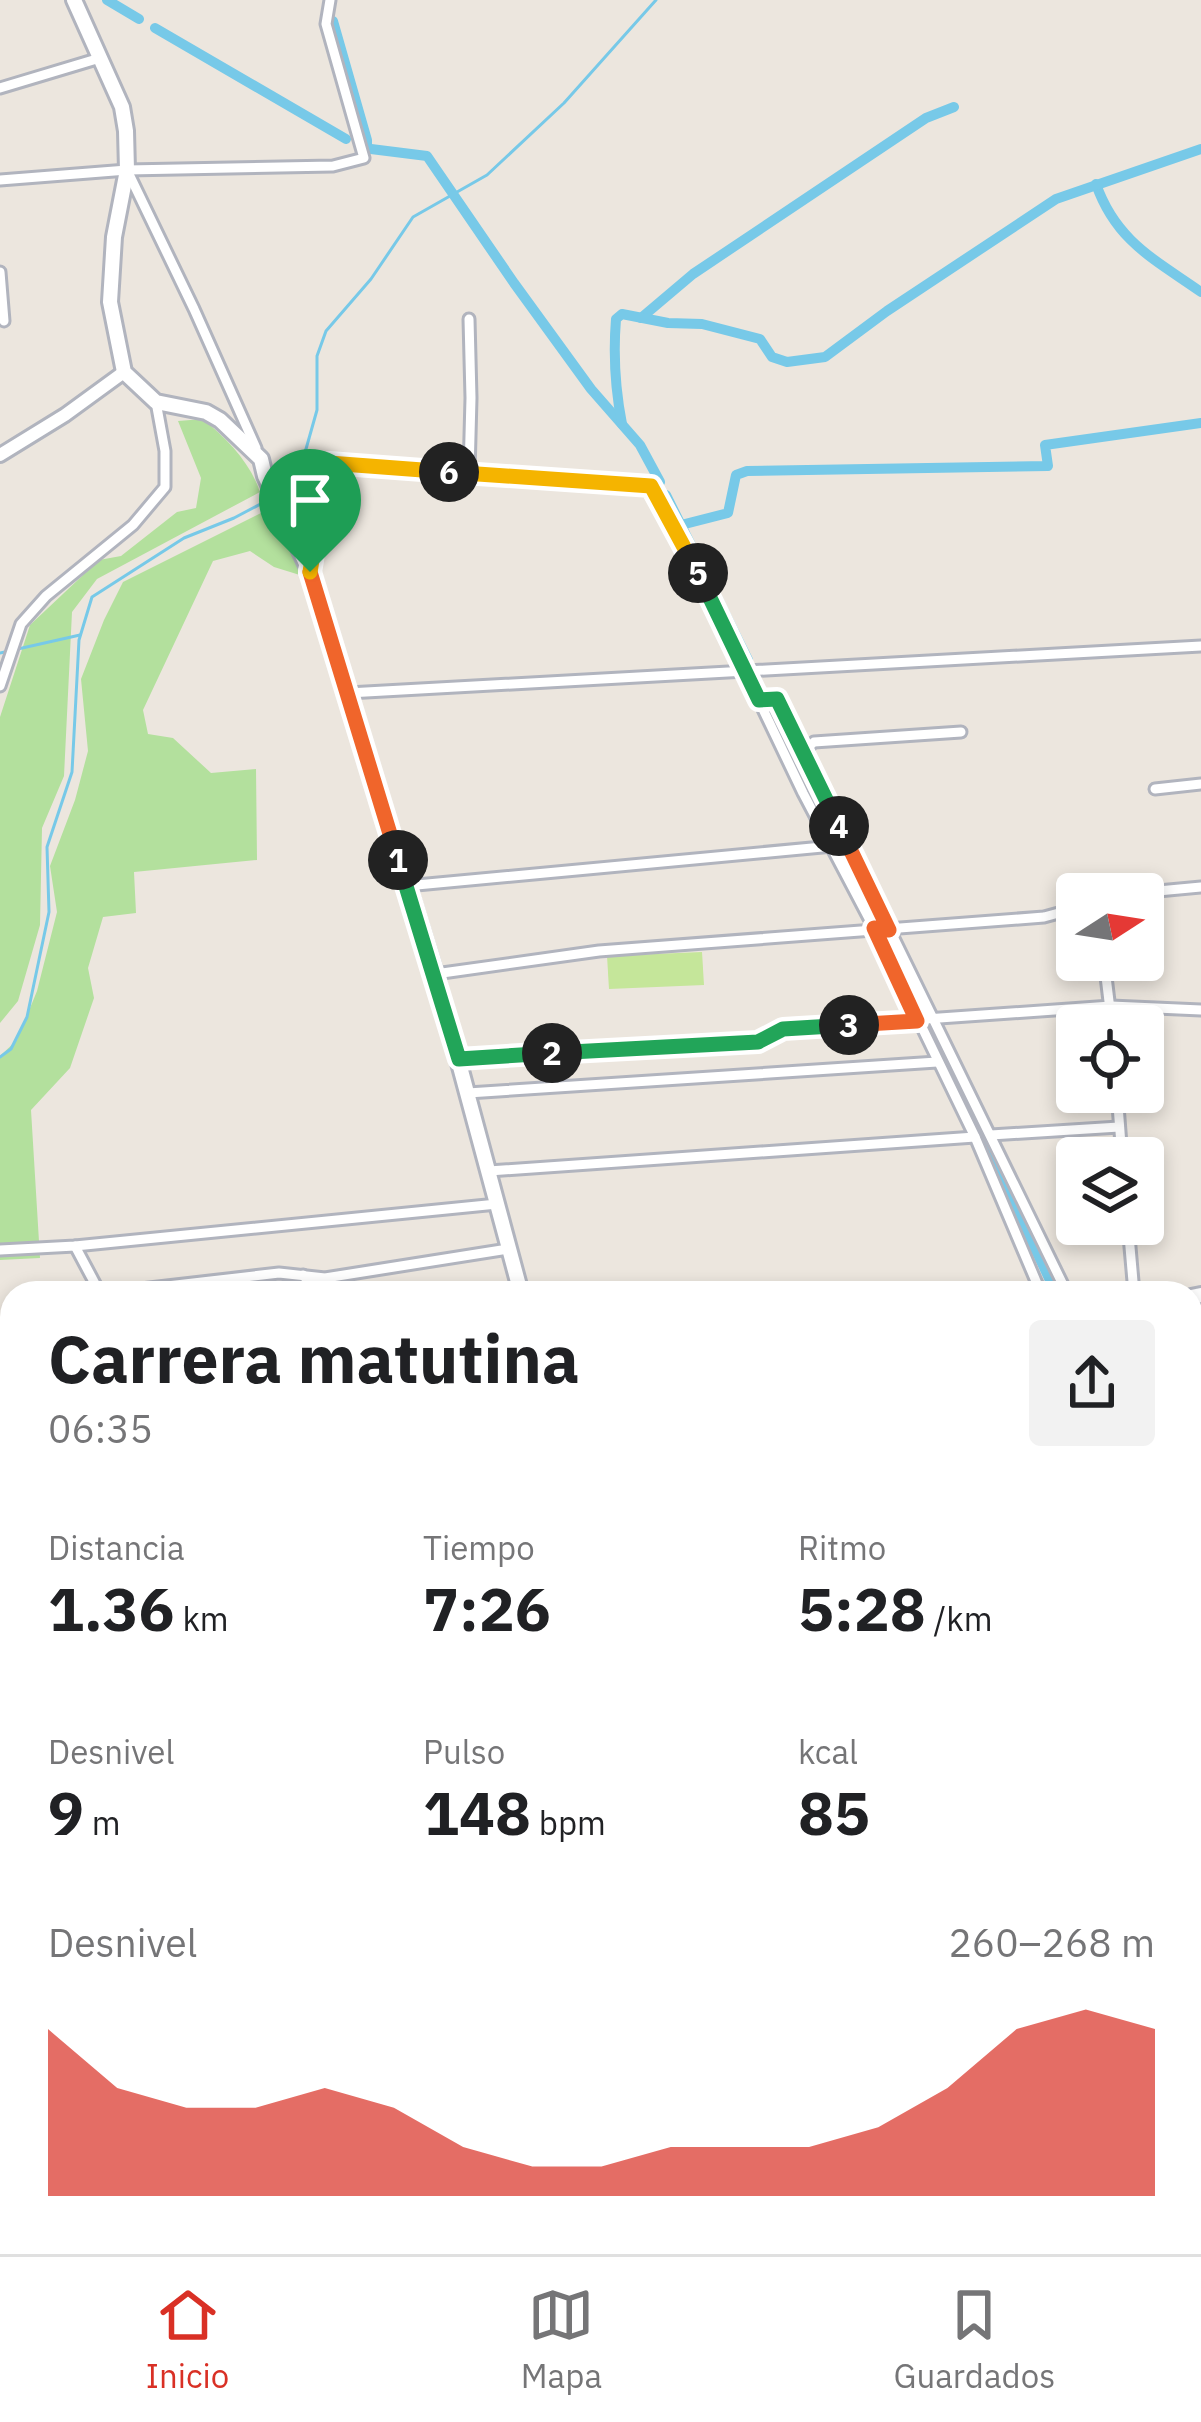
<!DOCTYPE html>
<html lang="es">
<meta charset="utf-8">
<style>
body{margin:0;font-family:"IBM Plex Sans",sans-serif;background:#f2f2f2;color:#202124;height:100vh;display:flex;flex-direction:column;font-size:45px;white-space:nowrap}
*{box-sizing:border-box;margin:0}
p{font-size:39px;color:#757577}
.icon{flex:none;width:66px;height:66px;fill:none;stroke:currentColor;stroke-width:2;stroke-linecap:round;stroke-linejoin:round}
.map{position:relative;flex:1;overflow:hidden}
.drawer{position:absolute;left:0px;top:1281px;width:1203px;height:975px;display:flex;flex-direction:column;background:#fff;border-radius:36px 36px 0 0;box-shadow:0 6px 18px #0003}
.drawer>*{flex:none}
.needle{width:78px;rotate:78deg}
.buttons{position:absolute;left:1056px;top:873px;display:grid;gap:24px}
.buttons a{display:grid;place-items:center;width:108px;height:108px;border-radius:12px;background:#fff;box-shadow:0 6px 18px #0003;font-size:60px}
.pin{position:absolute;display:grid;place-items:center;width:102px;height:102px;color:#fff;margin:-123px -51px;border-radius:50% 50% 50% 0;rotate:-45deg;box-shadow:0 0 12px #0007}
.pin .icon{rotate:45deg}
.km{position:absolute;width:60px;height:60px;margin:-30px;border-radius:50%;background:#222;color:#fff;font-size:33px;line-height:60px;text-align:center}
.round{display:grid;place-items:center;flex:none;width:126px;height:126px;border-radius:12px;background:#f2f2f2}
.head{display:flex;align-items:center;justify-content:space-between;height:204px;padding:0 48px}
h1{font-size:66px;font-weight:800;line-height:90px}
.metrics{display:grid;grid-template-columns:repeat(3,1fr);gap:18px;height:204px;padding:12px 48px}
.metrics div{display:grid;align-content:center}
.metrics b{font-size:60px;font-weight:800}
.metrics small{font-size:33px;font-weight:400}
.metrics p{font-size:33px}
.chart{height:336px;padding:24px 48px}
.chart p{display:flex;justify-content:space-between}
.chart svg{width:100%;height:216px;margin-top:12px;fill:#d93025;opacity:.7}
.tabs{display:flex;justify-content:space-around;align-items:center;height:168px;border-top:3px solid #e0e0e0;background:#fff;font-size:33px;color:#757577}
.tabs a{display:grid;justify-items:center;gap:6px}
.tabs .current{color:#d93025}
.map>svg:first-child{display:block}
</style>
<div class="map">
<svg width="1201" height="2254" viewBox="0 0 1201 2254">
<rect width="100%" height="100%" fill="#ece6de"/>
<g fill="#b3e09d">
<path d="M203,419C227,439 250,462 260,492L97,579L72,612L64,776L42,828L40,925L18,1001L0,1023V717L30,625L99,560L121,556L177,512L196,508L201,478L178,421Z"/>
<path d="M269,509L303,576L274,567L250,551L213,561L143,710L148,734L173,738L211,773L256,769L257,860L134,872L136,913L103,917L88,968L94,998L70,1068L31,1110L40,1258L0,1260V1056L17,1040L37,991L57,912L50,866L75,800L88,751L81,679L104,620L123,582Z"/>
<path d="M1201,1509V1596C1187,1567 1189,1538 1201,1509Z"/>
<path d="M1191,1848H1201V1997L1191,2002Z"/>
<path d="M1201,2030V2254H1134V2244H1191V2039Z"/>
</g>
<path fill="#c5e69a" d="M702,952L704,985L609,989L607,956Z"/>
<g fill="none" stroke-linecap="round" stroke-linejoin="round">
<g stroke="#77c9e8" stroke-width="3">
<path d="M279,494L284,491L306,449L317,410V356L326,331L371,279L413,217L487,175L564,103L656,0"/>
<path d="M0,653L80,635"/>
<path d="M0,1057L11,1049L27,1017L49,912L47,847L72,772L79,640L92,597L184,538L234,518L270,499"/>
</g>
<g stroke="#77c9e8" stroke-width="10">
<path d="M107,0L139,19"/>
<path d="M333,21L367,140V150"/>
<path d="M155,28L346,139"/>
<path d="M363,148L427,156L514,283L591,389L640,445L660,482"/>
<path d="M1096,184C1116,241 1154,259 1201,292"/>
<path d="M641,318L693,274L926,118L954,107"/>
<path d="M622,424C615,388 613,356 616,319L622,314L668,323L702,324L760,339L772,357L787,362L825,357L887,311L1056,199L1201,149"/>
<path d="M666,495L748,660"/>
<path d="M681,525L728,513L736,475L747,471L1048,466L1045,445L1201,423"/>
<path d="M771,707L809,784"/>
<path d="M817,800L880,924"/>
<path d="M888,939L924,1013"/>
<path d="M931,1028L1056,1293"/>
<path d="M1002,2244V2254"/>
</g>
<g stroke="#77c9e8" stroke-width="18">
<path d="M1191,2008L1201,2002"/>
<path d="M1130,2254V2244"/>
</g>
<defs>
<g id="minor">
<path d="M0,88L100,58"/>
<path d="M127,170L194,309L256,448"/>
<path d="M0,180L127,170L333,166L364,158L326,24L330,0"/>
<path d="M0,272L4,321"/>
<path d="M469,473L471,398L469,319"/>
<path d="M311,566C315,532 282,477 329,463L651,486L697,571L803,793L874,928L975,1137L1041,1293"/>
<path d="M0,686L21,624L46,596L133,525L165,487V451L156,402"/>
<path d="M348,693L1201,646"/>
<path d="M759,700L777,699L1067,1293"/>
<path d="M803,752L814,742L961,732"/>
<path d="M1155,789L1201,784"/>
<path d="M406,886L833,846"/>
<path d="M1126,894L1201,887"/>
<path d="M1104,960L1112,1026"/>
<path d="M435,974L599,951L1044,917L1077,908"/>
<path d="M459,1059L758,1042L783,1029L1111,1006L1201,1010"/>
<path d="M1117,1092L1122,1158"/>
<path d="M468,1093L937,1062"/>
<path d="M991,1135L1119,1127"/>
<path d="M489,1171L975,1137"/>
<path d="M1128,1224L1134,1293"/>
<path d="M75,1246L100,1293"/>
<path d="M0,1250L75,1246L497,1204"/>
<path d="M303,1275L318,1293"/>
<path d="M106,1293L279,1273L325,1278L508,1249"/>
<path d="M1191,1514L1201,1488"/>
<path d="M0,1582L12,1593"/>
<path d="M1191,1582L1201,1608"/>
<path d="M0,1649L12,1672"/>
<path d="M0,1693L12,1688"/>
<path d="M1191,1746L1201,1701"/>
<path d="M0,1791L12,1785"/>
<path d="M0,1888L12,1883"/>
<path d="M0,2049L12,2044"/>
<path d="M0,2223L12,2218"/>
<path d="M514,2244L516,2254"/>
<path d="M615,2254L652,2244"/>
<path d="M987,2254L988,2244"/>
</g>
<path id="tertiary" d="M0,455L65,415L124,372"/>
<g id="secondary">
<path d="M74,0L122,107L126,131L127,170L114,237L110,302L124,372L156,402L206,412L220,420L261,459L265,476L310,572L435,974L521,1293"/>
<path d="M1191,1297L1201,1295"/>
<path d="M771,2244L774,2254"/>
<path d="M788,2244L791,2254"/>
</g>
</defs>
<use href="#minor" stroke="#b1b4be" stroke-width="15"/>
<use href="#tertiary" stroke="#b1b4be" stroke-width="18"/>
<use href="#secondary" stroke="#b1b4be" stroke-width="20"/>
<use href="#minor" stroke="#fff" stroke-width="9"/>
<use href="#tertiary" stroke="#fff" stroke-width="12"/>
<use href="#secondary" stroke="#fff" stroke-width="14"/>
</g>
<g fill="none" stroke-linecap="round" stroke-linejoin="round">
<defs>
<path id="split-1" d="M310,572L398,860"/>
<path id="split-2" d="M398,860L459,1059L552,1053"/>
<path id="split-3" d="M552,1053L758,1042L783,1029L849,1025"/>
<path id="split-4" d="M839,826L889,930L874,928L917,1021L849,1025"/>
<path id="split-5" d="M698,573L759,700L777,699L839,826"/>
<path id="split-6" d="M449,472L651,486L698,573"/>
<path id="split-7" d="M310,572C311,565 313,558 313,551C311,519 282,477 329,463L449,472"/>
</defs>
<use href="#split-1" stroke="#fff" stroke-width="24"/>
<use href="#split-2" stroke="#fff" stroke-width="24"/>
<use href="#split-3" stroke="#fff" stroke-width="24"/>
<use href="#split-4" stroke="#fff" stroke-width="24"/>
<use href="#split-5" stroke="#fff" stroke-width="24"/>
<use href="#split-6" stroke="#fff" stroke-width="24"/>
<use href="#split-7" stroke="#fff" stroke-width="24"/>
<use href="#split-1" stroke="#f0652b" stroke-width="15"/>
<use href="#split-2" stroke="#22a559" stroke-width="15"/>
<use href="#split-3" stroke="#22a559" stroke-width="15"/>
<use href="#split-4" stroke="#f0652b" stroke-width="15"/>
<use href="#split-5" stroke="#22a559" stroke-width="15"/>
<use href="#split-6" stroke="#f5b400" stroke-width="15"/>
<use href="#split-7" stroke="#f5b400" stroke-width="15"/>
</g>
</svg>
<div class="buttons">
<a><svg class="needle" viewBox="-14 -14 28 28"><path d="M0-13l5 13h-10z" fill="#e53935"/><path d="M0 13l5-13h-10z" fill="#757577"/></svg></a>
<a><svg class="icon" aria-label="locate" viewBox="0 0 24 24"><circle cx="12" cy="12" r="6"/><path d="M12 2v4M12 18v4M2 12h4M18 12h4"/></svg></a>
<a><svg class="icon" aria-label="layers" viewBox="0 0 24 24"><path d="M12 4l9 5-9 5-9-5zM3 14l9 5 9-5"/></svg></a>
</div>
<div class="pin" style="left:310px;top:572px;background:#1e9e55"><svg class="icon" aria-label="arrive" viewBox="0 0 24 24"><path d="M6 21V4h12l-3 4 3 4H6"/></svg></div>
<b class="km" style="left:398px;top:860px">1</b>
<b class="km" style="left:552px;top:1053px">2</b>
<b class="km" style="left:849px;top:1025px">3</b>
<b class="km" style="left:839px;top:826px">4</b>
<b class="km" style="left:698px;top:573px">5</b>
<b class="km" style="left:449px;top:472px">6</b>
<section class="drawer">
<div class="head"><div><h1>Carrera matutina</h1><p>06:35</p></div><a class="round"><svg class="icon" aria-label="share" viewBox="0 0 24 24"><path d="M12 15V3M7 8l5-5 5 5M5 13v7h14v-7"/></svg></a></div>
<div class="metrics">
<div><p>Distancia</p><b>1.36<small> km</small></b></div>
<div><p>Tiempo</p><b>7:26</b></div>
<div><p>Ritmo</p><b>5:28<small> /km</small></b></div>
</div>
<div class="metrics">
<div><p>Desnivel</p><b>9<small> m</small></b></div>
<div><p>Pulso</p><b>148<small> bpm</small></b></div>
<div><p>kcal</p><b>85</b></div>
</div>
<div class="chart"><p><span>Desnivel</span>260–268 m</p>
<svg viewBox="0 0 160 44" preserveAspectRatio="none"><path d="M0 44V10L10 22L20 26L30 26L40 22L50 26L60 34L70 38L80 38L90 34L100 34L110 34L120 30L130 22L140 10L150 6L160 10V44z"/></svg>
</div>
</section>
</div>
<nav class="tabs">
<a class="current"><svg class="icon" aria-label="home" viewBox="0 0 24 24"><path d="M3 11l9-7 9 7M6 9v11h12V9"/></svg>Inicio</a>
<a><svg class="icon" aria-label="map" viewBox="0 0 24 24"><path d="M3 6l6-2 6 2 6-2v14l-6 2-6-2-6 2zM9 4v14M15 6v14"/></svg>Mapa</a>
<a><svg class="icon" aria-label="saved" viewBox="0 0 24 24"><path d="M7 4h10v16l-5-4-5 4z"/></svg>Guardados</a>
</nav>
